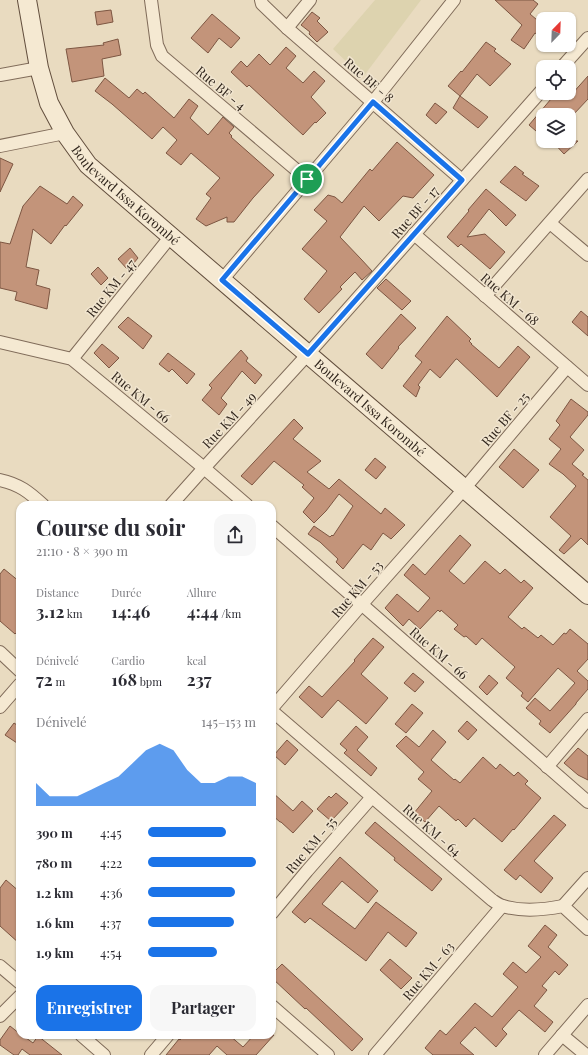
<!DOCTYPE html>
<html lang="fr">
<meta charset="utf-8">
<style>
body{margin:0;font-family:"Playfair Display",serif;background:#f7f7f7;color:#2b2b33;height:100vh;display:flex;flex-direction:column;font-size:15px;white-space:nowrap}
*{box-sizing:border-box;margin:0}
p{font-size:13px;color:#7c7c81}
.icon{flex:none;width:22px;height:22px;fill:none;stroke:currentColor;stroke-width:2;stroke-linecap:round;stroke-linejoin:round}
.map{position:relative;flex:1;overflow:hidden}
.sheet{position:absolute;left:16px;top:501px;width:260px;height:538px;display:flex;flex-direction:column;background:#fff;border-radius:12px;box-shadow:0 1px 3px #0004}
.sheet>*{flex:none}
.needle{width:26px;rotate:23deg}
.tools{position:absolute;left:536px;top:12px;display:grid;gap:8px}
.tools a{display:grid;place-items:center;width:40px;height:40px;border-radius:8px;background:#fff;box-shadow:0 1px 3px #0004;font-size:20px}
.pin{position:absolute;display:grid;place-items:center;width:34px;height:34px;color:#fff;margin:-17px;border:2px solid #fff;border-radius:50%;box-shadow:0 1px 4px #0007}
.round{display:grid;place-items:center;flex:none;width:42px;height:42px;border-radius:12px;background:#f7f7f7}
.summary{display:flex;align-items:center;justify-content:space-between;height:68px;padding:0 20px}
h1{font-size:22px;font-weight:700;line-height:30px}
.stats{display:grid;grid-template-columns:repeat(3,1fr);gap:6px;height:68px;padding:4px 20px}
.stats div{display:grid;align-content:center}
.stats b{font-size:17px;font-weight:700}
.stats small{font-size:11px;font-weight:400}
.stats p{font-size:11px}
.chart{height:112px;padding:8px 20px}
.chart p{display:flex;justify-content:space-between}
.chart svg{width:100%;height:72px;margin-top:4px;fill:#1a73e8;opacity:.7}
.action{display:flex;gap:8px;margin-top:auto;padding:8px 20px}
.action a{flex:1;height:46px;border-radius:12px;background:#1a73e8;color:#fff;font-size:16px;font-weight:700;line-height:46px;text-align:center}
.action a+a{background:#f7f7f7;color:#2b2b33}
ul{padding:0 20px;list-style:none;font-size:13px}
li{display:grid;grid-template-columns:64px 48px 1fr;align-items:center;height:30px}
li i{height:10px;border-radius:5px;background:#1a73e8}
.map>svg:first-child{display:block}
</style>
<div class="map">
<svg width="588" height="1055" viewBox="0 0 588 1055">
<rect width="100%" height="100%" fill="#e9dbc0"/>
<path fill="#ddd3af" d="M375,0H421L363,77L333,49Z"/>
<g fill="#c3947a" stroke="#7d5642">
<path d="M495,0H533L538,4L530,14L543,25V29L538,35L535,33L524,49L511,40L522,25Z"/>
<path d="M111,10L113,22L97,25L95,12Z"/>
<path d="M312,12L320,18L317,21L328,32L317,42L309,34L310,32L301,25Z"/>
<path d="M212,14L240,38L231,48L219,38L208,53L191,38Z"/>
<path d="M118,39L121,55L102,59L104,76L72,82L66,49L104,45L103,43Z"/>
<path d="M486,42L496,49L494,51L511,64L490,86L477,74L460,96L448,86L461,71L462,72Z"/>
<path d="M286,47L296,56L286,68L303,83L314,71L325,81L311,97L326,113L316,123L315,122L303,135L249,85L247,87L231,72L241,61L247,67L259,54L270,65Z"/>
<path d="M588,76V99L573,115H543V137L529,125L551,99L547,96L549,93H569L571,95Z"/>
<path d="M105,78L129,98L137,89L143,94L145,92L174,118L189,99L198,106L190,118L208,135L223,117L234,127L229,133L232,136L231,137L274,175L253,198L234,222H227V217L206,226L196,219L211,198L206,194L220,178L191,153L181,165L166,153L177,140L163,127L152,139L112,104L95,91Z"/>
<path d="M460,96L488,117L478,128L453,108Z"/>
<path d="M435,103L447,112L436,124L426,115Z"/>
<path d="M552,141H578L564,154Z"/>
<path d="M397,142L434,175L413,198L403,196L379,221L364,206L340,237L361,259L372,271L362,280L355,272L340,287L342,289L319,313L304,299L327,271L302,249L327,221L314,210L328,195L335,197L342,203L370,169L372,171Z"/>
<path d="M0,158L13,164L0,192Z"/>
<path d="M515,166L524,173L522,174L539,186L526,201L500,182Z"/>
<path d="M40,186L67,204L73,196L83,205L66,226L65,225L51,244L33,229L26,267L39,270L36,285L50,289L47,309L15,300L17,292L0,288V242L10,244L23,206Z"/>
<path d="M486,189L516,215L506,226L489,209L467,237L485,234L505,252L490,269L461,244L458,247L447,237L469,211L468,210Z"/>
<path d="M130,248L138,258L128,270L118,259Z"/>
<path d="M98,267L108,278L101,285L91,274Z"/>
<path d="M386,279L411,301L402,310L377,288Z"/>
<path d="M581,311L588,317V336L572,322Z"/>
<path d="M401,314L416,328L398,347L399,348L382,369L366,354Z"/>
<path d="M447,316L471,339L469,341L472,344H471L499,368L518,346L530,357L497,397L457,359H456L440,378L430,369L418,385L420,387L416,397L403,386L422,362L415,356Z"/>
<path d="M128,317L152,336L143,349L118,327Z"/>
<path d="M102,344L119,358L109,368L94,353Z"/>
<path d="M241,350L248,358L246,361L262,375L255,384L242,371L221,398L227,404L219,415L202,400L212,388L209,385Z"/>
<path d="M168,353L195,374L187,384L172,369L169,372L159,364Z"/>
<path d="M571,399L588,412V415L570,437L584,450L572,464L584,474L582,475L588,480V545L581,538L564,554L559,550L571,536L550,517L576,486L563,474L549,464L561,449L549,439L560,425L556,421Z"/>
<path d="M294,419L303,428L293,439L321,461L307,472L329,489L339,479L381,514L385,508L405,525L391,539L383,533L371,550L363,544L343,569L336,562L338,559L320,542L308,534L314,526L330,537L332,535L333,536L353,506L339,494L326,511L314,523L303,512L314,498L302,487L304,485L274,461L252,485L241,476Z"/>
<path d="M514,449L539,470L523,488L499,467Z"/>
<path d="M375,458L386,467L376,479L365,470Z"/>
<path d="M460,535L471,545L449,571L464,584L485,561L500,574L505,569L521,583L524,580L533,588L508,617L522,629L524,627L538,638L541,635L553,645L564,633L566,634L570,629L588,644V659L577,671L588,681V689L576,703V704L550,733L539,724L541,721L526,708L535,698L550,711L575,683L558,668L528,702L521,696L523,693L506,678L515,667L482,638L476,645L466,636L464,637L454,629L458,625L441,610L440,612L438,610L420,629L409,619L403,626L385,608L397,594L418,612L430,598L404,575L413,564L425,575Z"/>
<path d="M4,569L20,582V629L15,634L0,621V574Z"/>
<path d="M373,638L384,647L361,674L388,698L366,724L338,700L322,718L299,697L309,686L322,697L355,661L354,660Z"/>
<path d="M413,673L424,682L415,692L404,683Z"/>
<path d="M489,675L498,683L487,695L479,687Z"/>
<path d="M412,704L423,713L406,733L395,724Z"/>
<path d="M467,721L477,730L468,740L458,731Z"/>
<path d="M14,723L20,727V745L5,735Z"/>
<path d="M356,726L368,737L357,750L377,768L371,776L344,753L347,750L340,744Z"/>
<path d="M433,730L446,742L431,760L454,780L455,779L460,783L483,757L496,769L500,764L514,776L518,772L528,781L525,784L541,798L514,830L513,829L502,842L474,818L466,827L458,819L456,821L439,806L425,822L414,813L432,791L418,779L424,772L396,746L406,736L419,747Z"/>
<path d="M287,740L298,750L285,765L274,755Z"/>
<path d="M578,748L588,756V780L578,775L564,763Z"/>
<path d="M272,792L293,811L302,801L313,811L293,833L281,822H280L272,815Z"/>
<path d="M336,793L348,803L331,821L317,809L329,796L331,798Z"/>
<path d="M554,815L566,825L534,861L553,878L541,893L520,875L516,880L504,870Z"/>
<path d="M375,822L442,879L432,891L394,860L395,858L365,833Z"/>
<path d="M340,857L378,891L368,903L342,881L322,904L355,929L376,902L417,933L406,947L388,932L366,961L310,918L305,923L292,912Z"/>
<path d="M6,880L20,892V944L0,926V888Z"/>
<path d="M545,925L557,935L548,947L568,965L559,975L555,971L542,986L547,990L534,1006L553,1022L545,1032L519,1010L502,1029L507,1034L496,1047L475,1027L460,1043L474,1055H433L425,1048L440,1030L446,1035L475,1003L492,1017L518,987L503,974L513,962L526,973L541,957L528,946Z"/>
<path d="M390,959L412,978L401,989L380,970Z"/>
<path d="M282,964L363,1039L352,1051L306,1008L305,1009L272,978V974Z"/>
<path d="M10,1026L20,1034V1035H22L33,1043L38,1036L62,1055H30L22,1049L18,1055H14L0,1045V1040Z"/>
<path d="M185,1035H229L243,1047L254,1035H274L256,1055H227L217,1046L209,1055H166L179,1039L180,1040Z"/>
</g>
<g fill="none" stroke-linecap="round" stroke-linejoin="round">
<defs>
<g id="street">
<path d="M151,0L157,45L162,56L307,179"/>
<path d="M261,0L262,4L287,28L462,180"/>
<path d="M287,28L310,0"/>
<path d="M562,67L588,38"/>
<path d="M0,75L39,68"/>
<path d="M0,146L65,133"/>
<path d="M550,223L588,255"/>
<path d="M414,234L588,385"/>
<path d="M222,280L373,102L454,0"/>
<path d="M485,296L588,179"/>
<path d="M0,342L72,359L204,468L247,505"/>
<path d="M72,359L171,236"/>
<path d="M0,480C19,484 29,492 43,505"/>
<path d="M171,505L204,468L308,354L543,89"/>
<path d="M272,526L588,802"/>
<path d="M0,652L20,671"/>
<path d="M0,707L20,684"/>
<path d="M272,708L362,604L464,489L567,367"/>
<path d="M272,711L492,900C495,902 499,905 503,906C522,912 543,910 563,906L588,929"/>
<path d="M547,767L588,719"/>
<path d="M563,906L588,878"/>
<path d="M272,913L307,871L372,797"/>
<path d="M0,966L20,983"/>
<path d="M272,1006L328,1055"/>
<path d="M0,1016L20,996"/>
<path d="M81,1035L104,1055"/>
<path d="M562,1035L586,1055"/>
<path d="M151,1055L168,1035"/>
<path d="M375,1055L502,906"/>
<path d="M545,1055L588,1005"/>
</g>
<g id="secondary">
<path id="s1" d="M27,0L39,68L49,103L65,133L88,165L588,595"/>
</g>
</defs>
<use href="#street" stroke="#806c5a" stroke-width="14"/>
<use href="#secondary" stroke="#624e3d" stroke-width="20"/>
<use href="#street" stroke="#f5e9d2" stroke-width="12"/>
<use href="#secondary" stroke="#f5e9d2" stroke-width="18"/>
</g>
<g fill="none" stroke-linecap="round" stroke-linejoin="round">
<defs>
<path id="route" d="M373,102L462,180L308,354L222,280Z"/>
</defs>
<use href="#route" stroke="#fff" stroke-width="8"/>
<use href="#route" stroke="#1a73e8" stroke-width="5"/>
</g>
<g text-anchor="middle" stroke-width="3" stroke-linejoin="round" paint-order="stroke">
<g font-size="13" fill="#31261d" stroke="#f1e5cf">
<text transform="translate(369 80) rotate(41)" y="5">Rue BF - 8</text>
<text transform="translate(221 88) rotate(40)" y="5">Rue BF - 4</text>
<text dy="5" stroke="none"><textPath href="#s1" startOffset="227">Boulevard Issa Korombé</textPath></text>
<text transform="translate(415 212) rotate(-49)" y="5">Rue BF - 17</text>
<text transform="translate(111 288) rotate(-51)" y="5">Rue KM - 47</text>
<text transform="translate(510 299) rotate(41)" y="5">Rue KM - 68</text>
<text transform="translate(141 397) rotate(40)" y="5">Rue KM - 66</text>
<text dy="5" stroke="none"><textPath href="#s1" startOffset="551">Boulevard Issa Korombé</textPath></text>
<text transform="translate(505 419) rotate(-50)" y="5">Rue BF - 25</text>
<text transform="translate(229 420) rotate(-47)" y="5">Rue KM - 49</text>
<text transform="translate(357 589) rotate(-49)" y="5">Rue KM - 53</text>
<text transform="translate(439 653) rotate(41)" y="5">Rue KM - 66</text>
<text transform="translate(432 830) rotate(41)" y="5">Rue KM - 64</text>
<text transform="translate(311 845) rotate(-49)" y="5">Rue KM - 55</text>
<text transform="translate(428 971) rotate(-50)" y="5">Rue KM - 63</text>
</g>
</g>
</svg>
<div class="tools">
<a><svg class="needle" viewBox="-14 -14 28 28"><path d="M0-13l5 13h-10z" fill="#e53935"/><path d="M0 13l5-13h-10z" fill="#7c7c81"/></svg></a>
<a><svg class="icon" aria-label="locate" viewBox="0 0 24 24"><circle cx="12" cy="12" r="6"/><path d="M12 2v4M12 18v4M2 12h4M18 12h4"/></svg></a>
<a><svg class="icon" aria-label="layers" viewBox="0 0 24 24"><path d="M12 4l9 5-9 5-9-5zM3 14l9 5 9-5"/></svg></a>
</div>
<div class="pin" style="left:307px;top:179px;background:#1e9e55"><svg class="icon" aria-label="arrive" viewBox="0 0 24 24"><path d="M6 21V4h12l-3 4 3 4H6"/></svg></div>
<section class="sheet">
<div class="summary"><div><h1>Course du soir</h1><p>21:10 · 8 × 390 m</p></div><a class="round"><svg class="icon" aria-label="share" viewBox="0 0 24 24"><path d="M12 15V3M7 8l5-5 5 5M5 13v7h14v-7"/></svg></a></div>
<div class="stats">
<div><p>Distance</p><b>3.12<small> km</small></b></div>
<div><p>Durée</p><b>14:46</b></div>
<div><p>Allure</p><b>4:44<small> /km</small></b></div>
</div>
<div class="stats">
<div><p>Dénivelé</p><b>72<small> m</small></b></div>
<div><p>Cardio</p><b>168<small> bpm</small></b></div>
<div><p>kcal</p><b>237</b></div>
</div>
<div class="chart"><p><span>Dénivelé</span>145–153 m</p>
<svg viewBox="0 0 160 44" preserveAspectRatio="none"><path d="M0 44V30L10 38L20 38L30 38L40 34L50 30L60 26L70 18L80 10L90 6L100 10L110 22L120 30L130 30L140 26L150 26L160 30V44z"/></svg>
</div>
<ul>
<li><b>390 m</b>4:45<i style="width:72%"></i></li>
<li><b>780 m</b>4:22<i style="width:100%"></i></li>
<li><b>1.2 km</b>4:36<i style="width:81%"></i></li>
<li><b>1.6 km</b>4:37<i style="width:80%"></i></li>
<li><b>1.9 km</b>4:54<i style="width:64%"></i></li>
</ul>
<div class="action"><a>Enregistrer</a><a>Partager</a></div>
</section>
</div>
